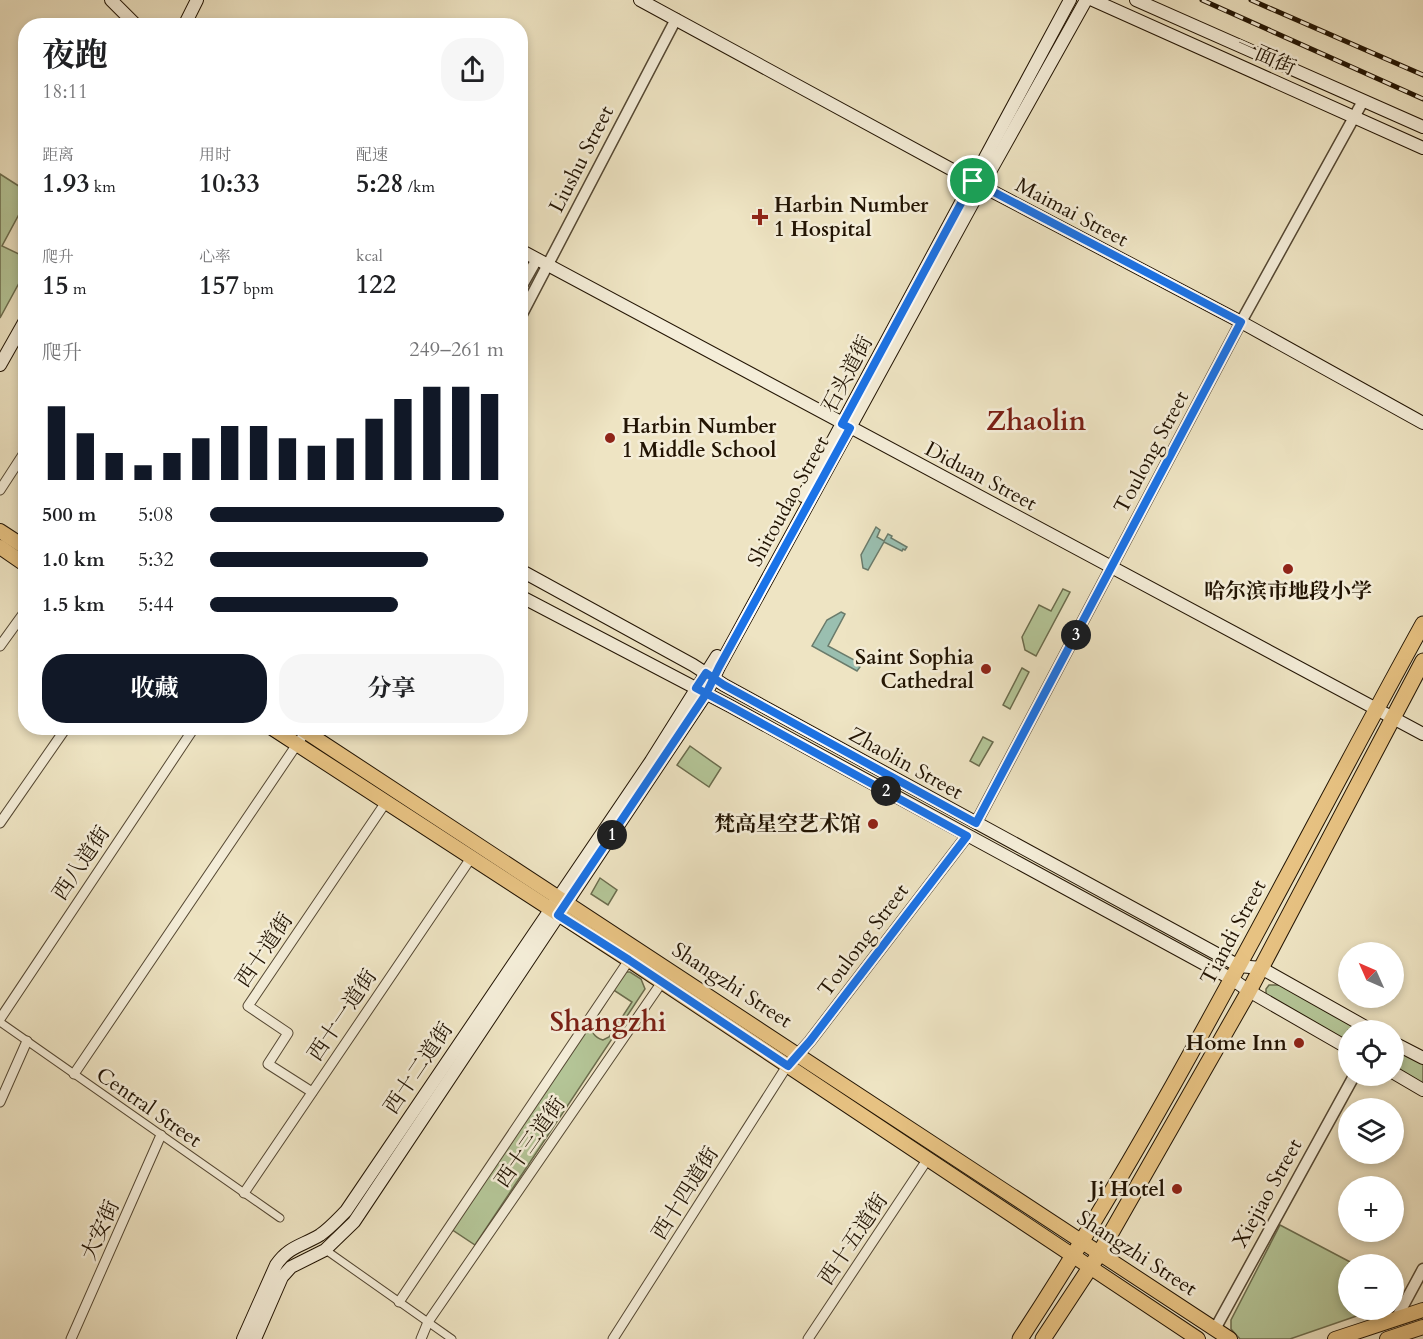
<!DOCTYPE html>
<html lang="zh">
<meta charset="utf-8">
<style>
body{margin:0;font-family:Cardo,"Noto Serif SC",serif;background:#f6f6f6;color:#202124;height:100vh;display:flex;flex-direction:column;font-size:22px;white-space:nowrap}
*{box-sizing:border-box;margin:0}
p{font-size:20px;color:#757577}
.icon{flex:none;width:33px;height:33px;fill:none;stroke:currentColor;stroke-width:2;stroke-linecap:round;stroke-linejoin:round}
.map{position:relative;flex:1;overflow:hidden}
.details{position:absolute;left:18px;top:18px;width:510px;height:717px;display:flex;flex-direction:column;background:#fff;border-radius:24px;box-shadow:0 3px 9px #0003}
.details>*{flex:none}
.needle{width:39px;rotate:315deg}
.tools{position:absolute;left:1338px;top:942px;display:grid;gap:12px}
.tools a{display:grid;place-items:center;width:66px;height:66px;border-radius:50%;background:#fff;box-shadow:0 3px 9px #0003;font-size:30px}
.pin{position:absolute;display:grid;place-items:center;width:51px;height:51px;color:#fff;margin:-26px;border:3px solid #fff;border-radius:50%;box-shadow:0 2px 6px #0007}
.km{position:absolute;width:30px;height:30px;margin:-15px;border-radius:50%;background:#222;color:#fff;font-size:16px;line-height:30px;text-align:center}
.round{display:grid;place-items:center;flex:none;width:63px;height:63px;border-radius:24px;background:#f6f6f6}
.headline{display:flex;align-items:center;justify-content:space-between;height:102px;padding:0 24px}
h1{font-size:33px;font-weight:700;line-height:45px}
.stats{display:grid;grid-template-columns:repeat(3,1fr);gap:9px;height:102px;padding:6px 24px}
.stats div{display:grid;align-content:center}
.stats b{font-size:26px;font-weight:700}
.stats small{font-size:16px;font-weight:400}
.stats p{font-size:16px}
.chart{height:168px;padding:12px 24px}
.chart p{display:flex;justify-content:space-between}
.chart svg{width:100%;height:108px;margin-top:6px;stroke:#111827;stroke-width:6}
.cta{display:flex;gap:12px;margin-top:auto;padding:12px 24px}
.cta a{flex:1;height:69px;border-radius:24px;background:#111827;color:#fff;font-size:24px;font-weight:700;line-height:69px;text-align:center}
.cta a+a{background:#f6f6f6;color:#202124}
ul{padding:0 24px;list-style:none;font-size:20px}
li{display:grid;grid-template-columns:96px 72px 1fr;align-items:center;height:45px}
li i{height:15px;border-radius:8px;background:#111827}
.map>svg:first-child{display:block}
</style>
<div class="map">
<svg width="1423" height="1339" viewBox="0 0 1423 1339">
<rect width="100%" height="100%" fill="#eee4c3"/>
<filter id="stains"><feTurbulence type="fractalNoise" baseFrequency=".00333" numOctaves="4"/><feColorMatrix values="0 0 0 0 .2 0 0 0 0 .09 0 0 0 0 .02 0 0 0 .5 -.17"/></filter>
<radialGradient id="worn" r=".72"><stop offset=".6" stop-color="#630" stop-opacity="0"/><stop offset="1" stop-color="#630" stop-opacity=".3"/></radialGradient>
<g fill="#b4c597" stroke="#6b6c4d" stroke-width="1.5">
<path d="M0,174L25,190V203L2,246L25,257V272L0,318Z"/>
<path d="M1063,589L1070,592L1036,656L1025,650L1022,637L1039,605L1051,611Z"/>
<path d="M1022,668L1029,672L1010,709L1003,705Z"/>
<path d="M983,737L993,742L979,766L970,761Z"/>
<path d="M690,746L721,768L709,787L677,765Z"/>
<path d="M600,878L617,890L608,905L591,894Z"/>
<path d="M624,972H630L641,979L645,989L475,1245L451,1229L612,992L593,1023C591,1033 594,1037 603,1040L609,1037L632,1002L612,989Z"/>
<path d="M1269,985H1280L1362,1030H1348V1044L1266,995V989Z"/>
<path d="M1394,1048L1423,1064V1084L1394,1068Z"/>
<path d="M1280,1225L1354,1264H1348V1310H1374L1290,1339H1240L1231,1329V1320Z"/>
</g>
<g fill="#9abfb0" stroke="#6a7b6b" stroke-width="1.5">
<path d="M876,527L880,530L877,537L884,541L888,534L892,536L891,538L907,547L905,550L903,549L902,551L884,542L868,570L863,568L861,555Z"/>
<path d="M841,612L845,614L828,646L858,662L857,665L860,667L857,671L812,646L827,620Z"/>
</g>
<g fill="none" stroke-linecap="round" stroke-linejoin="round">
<defs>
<g id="pedestrian">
<path d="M0,1022L280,1218"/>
<path d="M330,1253L452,1339"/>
</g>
<g id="minor">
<path d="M0,490L26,450"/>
<path d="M0,646L26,610"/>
<path d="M0,823L66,728"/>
<path d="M0,1019L194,728"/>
<path d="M74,1074L308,728"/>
<path d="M312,1092L268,1064L288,1033L248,1006L386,802"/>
<path d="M0,1102L27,1041"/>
<path d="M244,1193L471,858"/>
<path d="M399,1302L629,960"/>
<path d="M71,1339L161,1135"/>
<path d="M421,1339L428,1322L662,982"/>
<path d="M613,1339L787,1066"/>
<path d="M808,1339L927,1160"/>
</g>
<g id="tertiary">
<path d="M520,289L537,259"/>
<path d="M520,318L676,19"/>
<path d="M976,823L1241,322L1363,101"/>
<path d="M794,1059L810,1041L967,836"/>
<path d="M1396,1319L1423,1269"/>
<path d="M1215,1329L1354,1076"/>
</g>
<g id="secondary">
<path d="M111,0L137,26"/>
<path d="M640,0L982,186L1241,322L1423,423"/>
<path d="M1093,0L1423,148"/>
<path d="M1136,0L1423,127"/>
<path d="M184,26L197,0"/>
<path d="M520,250L1423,734"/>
<path d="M0,365L26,319"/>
<path d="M803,496L1070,0"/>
<path d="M520,570L693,665L724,685L1239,966L1261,968L1371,1030"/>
<path d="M520,596L730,706L1232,979L1249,991L1348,1048"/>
<path d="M1394,1043L1423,1058"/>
<path d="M1394,1073L1423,1090"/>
<path d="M243,1339L276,1265C289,1246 302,1246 320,1235C330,1228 338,1219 346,1211L651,761L717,656"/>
<path d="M255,1339L282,1277L291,1267L325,1250L354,1222L706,694L719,667L982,186L1086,0"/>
</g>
<g id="primary">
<path d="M0,531L26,548"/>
<path d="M0,547L26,565"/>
<path d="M272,728L629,960L1198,1339"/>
<path d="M300,728L1230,1339"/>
<path d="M1335,1339L1423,1310"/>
<path d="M1387,1339L1423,1327"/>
</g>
<g id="trunk">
<path d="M1020,1339C1170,1110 1291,863 1423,624"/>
<path d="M1043,1339L1099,1254L1249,991L1423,661"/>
</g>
</defs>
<use href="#pedestrian" stroke="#554833" stroke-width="9"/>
<use href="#minor" stroke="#554833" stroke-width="11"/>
<use href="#tertiary" stroke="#554833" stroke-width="13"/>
<use href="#secondary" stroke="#221403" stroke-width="14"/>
<use href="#primary" stroke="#221403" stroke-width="16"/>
<use href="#trunk" stroke="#221403" stroke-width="17"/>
<use href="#pedestrian" stroke="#f4edd8" stroke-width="7"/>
<use href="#minor" stroke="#f4edd8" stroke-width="9"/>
<use href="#tertiary" stroke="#f4edd8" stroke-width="10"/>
<use href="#secondary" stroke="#f4edd8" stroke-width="12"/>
<use href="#primary" stroke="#e7c282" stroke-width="14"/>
<use href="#trunk" stroke="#e7c282" stroke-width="15"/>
<defs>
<g id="rail">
<path d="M1202,0L1423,99"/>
<path d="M1251,0L1423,75"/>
</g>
</defs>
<use href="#rail" stroke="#221403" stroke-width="5"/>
<use href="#rail" stroke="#f4edd8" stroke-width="3" stroke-dasharray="9" stroke-linecap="butt"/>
</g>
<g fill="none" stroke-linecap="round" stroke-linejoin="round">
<defs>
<path id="route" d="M973,181L842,424L850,428L719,667L706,694L558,915L629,960L788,1066L810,1041L967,836L730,706L696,688L706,673L724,685L976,823L1241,322L973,181"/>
</defs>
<use href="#route" stroke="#fff" stroke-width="12"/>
<use href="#route" stroke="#1a73e8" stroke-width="8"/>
</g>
<g fill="#8f2418" stroke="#f4edd8" stroke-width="2">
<path d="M757 208h6v6h6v6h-6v6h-6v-6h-6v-6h6z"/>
<circle cx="610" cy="438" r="6"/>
<circle cx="1288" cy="569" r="6"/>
<circle cx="986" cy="669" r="6"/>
<circle cx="873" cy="824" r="6"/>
<circle cx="1299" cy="1043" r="6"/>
<circle cx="1177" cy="1189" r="6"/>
</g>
<g text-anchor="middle" stroke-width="5" stroke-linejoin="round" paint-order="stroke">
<g font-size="21" fill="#221403" stroke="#f4edd8">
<text transform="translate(1266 56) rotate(24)" y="7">一面街</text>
<text transform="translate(581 159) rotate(-63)" y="7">Liushu Street</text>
<text transform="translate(1072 212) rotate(28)" y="7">Maimai Street</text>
<text transform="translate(847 374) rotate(-62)" y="7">石头道街</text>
<text transform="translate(1151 452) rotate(-62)" y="7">Toulong Street</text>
<text transform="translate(981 476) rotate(28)" y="7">Diduan Street</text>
<text transform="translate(788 501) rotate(-61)" y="7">Shitoudao Street</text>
<text transform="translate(906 763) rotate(29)" y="7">Zhaolin Street</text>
<text transform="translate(81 863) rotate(-56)" y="7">西八道街</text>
<text transform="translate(1233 932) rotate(-62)" y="7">Tiandi Street</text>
<text transform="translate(863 940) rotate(-53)" y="7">Toulong Street</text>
<text transform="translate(264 950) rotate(-56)" y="7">西十道街</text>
<text transform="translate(732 985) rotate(33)" y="7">Shangzhi Street</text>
<text transform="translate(342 1015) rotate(-56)" y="7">西十一道街</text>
<text transform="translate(418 1068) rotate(-56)" y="7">西十二道街</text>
<text transform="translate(149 1107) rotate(35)" y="7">Central Street</text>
<text transform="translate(530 1142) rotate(-55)" y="7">西十三道街</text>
<text transform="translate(685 1193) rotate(-58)" y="7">西十四道街</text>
<text transform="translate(1267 1193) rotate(-61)" y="7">Xiejiao Street</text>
<text transform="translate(100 1230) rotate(-66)" y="7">大安街</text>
<text transform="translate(853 1239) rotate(-56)" y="7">西十五道街</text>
<text transform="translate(1137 1253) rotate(33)" y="7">Shangzhi Street</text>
</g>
<g font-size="21" font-weight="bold" fill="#221403" stroke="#f4edd8" text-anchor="end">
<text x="774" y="212" text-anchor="start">Harbin Number<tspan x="774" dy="24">1 Hospital</tspan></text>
<text x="622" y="433" text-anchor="start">Harbin Number<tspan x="622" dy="24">1 Middle School</tspan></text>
<text x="1288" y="598" text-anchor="middle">哈尔滨市地段小学</text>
<text x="974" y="664">Saint Sophia<tspan x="974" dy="24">Cathedral</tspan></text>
<text x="861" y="831">梵高星空艺术馆</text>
<text x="1287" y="1050">Home Inn</text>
<text x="1165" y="1196">Ji Hotel</text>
</g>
<g font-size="27" font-weight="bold" fill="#7a1f14" stroke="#f4edd8">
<text x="1036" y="430">Zhaolin</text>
<text x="608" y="1031">Shangzhi</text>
</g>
</g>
<rect width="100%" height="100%" filter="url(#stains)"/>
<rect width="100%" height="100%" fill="url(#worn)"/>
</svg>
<div class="tools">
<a><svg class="needle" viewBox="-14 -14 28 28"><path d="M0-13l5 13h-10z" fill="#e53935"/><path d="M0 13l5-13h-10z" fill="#757577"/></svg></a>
<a><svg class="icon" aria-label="locate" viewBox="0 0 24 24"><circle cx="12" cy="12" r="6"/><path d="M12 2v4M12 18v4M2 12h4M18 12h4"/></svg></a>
<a><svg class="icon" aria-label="layers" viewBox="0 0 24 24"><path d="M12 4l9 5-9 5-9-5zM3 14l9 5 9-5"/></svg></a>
<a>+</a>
<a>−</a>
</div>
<div class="pin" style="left:973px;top:181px;background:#1e9e55"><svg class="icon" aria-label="arrive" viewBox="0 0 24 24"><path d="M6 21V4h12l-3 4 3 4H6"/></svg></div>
<b class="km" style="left:612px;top:835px">1</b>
<b class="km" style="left:886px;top:791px">2</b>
<b class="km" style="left:1076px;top:635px">3</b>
<section class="details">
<div class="headline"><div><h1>夜跑</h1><p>18:11</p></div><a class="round"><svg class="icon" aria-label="share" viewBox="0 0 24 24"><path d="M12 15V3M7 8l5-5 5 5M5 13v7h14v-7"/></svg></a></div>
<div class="stats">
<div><p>距离</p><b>1.93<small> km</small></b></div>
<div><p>用时</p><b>10:33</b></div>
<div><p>配速</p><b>5:28<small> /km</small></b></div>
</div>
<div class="stats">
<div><p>爬升</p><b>15<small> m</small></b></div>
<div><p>心率</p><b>157<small> bpm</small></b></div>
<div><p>kcal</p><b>122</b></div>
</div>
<div class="chart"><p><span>爬升</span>249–261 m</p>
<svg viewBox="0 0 160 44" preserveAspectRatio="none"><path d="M5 44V14M15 44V25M25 44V33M35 44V38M45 44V33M55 44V27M65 44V22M75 44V22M85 44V27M95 44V30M105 44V27M115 44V19M125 44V11M135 44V6M145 44V6M155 44V9"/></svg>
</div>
<ul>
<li><b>500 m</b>5:08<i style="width:100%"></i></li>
<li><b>1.0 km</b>5:32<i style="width:74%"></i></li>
<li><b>1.5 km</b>5:44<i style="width:64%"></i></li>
</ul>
<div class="cta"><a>收藏</a><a>分享</a></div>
</section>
</div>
